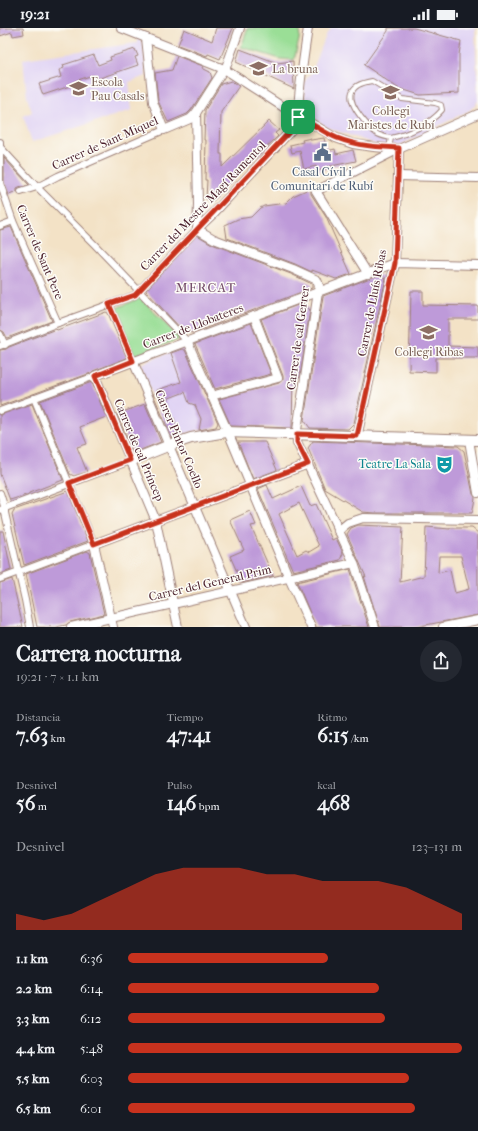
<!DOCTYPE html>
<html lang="es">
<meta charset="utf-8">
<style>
body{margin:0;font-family:"IM FELL French Canon",serif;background:#242831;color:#f1f3f6;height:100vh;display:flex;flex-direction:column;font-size:15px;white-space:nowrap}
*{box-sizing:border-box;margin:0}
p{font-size:13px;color:#9ea1a6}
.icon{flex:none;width:22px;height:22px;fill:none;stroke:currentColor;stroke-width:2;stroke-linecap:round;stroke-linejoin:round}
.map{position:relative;height:599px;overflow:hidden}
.side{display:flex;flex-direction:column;background:#171b24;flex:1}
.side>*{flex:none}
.pin{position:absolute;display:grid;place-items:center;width:34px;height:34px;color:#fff;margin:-17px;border-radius:8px;box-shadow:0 2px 6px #0006}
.round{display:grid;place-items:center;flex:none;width:42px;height:42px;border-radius:21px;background:#242831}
.summary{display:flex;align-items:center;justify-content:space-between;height:68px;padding:0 16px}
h1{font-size:22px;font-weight:700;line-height:30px}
.metrics{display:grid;grid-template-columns:repeat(3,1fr);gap:6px;height:68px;padding:4px 16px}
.metrics div{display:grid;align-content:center}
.metrics b{font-size:20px;font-weight:700}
.metrics small{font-size:11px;font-weight:400}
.metrics p{font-size:11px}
.chart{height:112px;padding:8px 16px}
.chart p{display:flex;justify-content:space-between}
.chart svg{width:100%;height:72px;margin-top:4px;fill:#c8321e;opacity:.7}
ul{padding:0 16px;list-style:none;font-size:13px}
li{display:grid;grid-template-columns:64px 48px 1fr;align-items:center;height:30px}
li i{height:10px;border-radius:5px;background:#c8321e}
.status{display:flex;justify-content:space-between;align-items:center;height:28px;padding:0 20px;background:#171b24;direction:ltr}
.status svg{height:11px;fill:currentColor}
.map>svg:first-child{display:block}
</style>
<div class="status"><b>19:21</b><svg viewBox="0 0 49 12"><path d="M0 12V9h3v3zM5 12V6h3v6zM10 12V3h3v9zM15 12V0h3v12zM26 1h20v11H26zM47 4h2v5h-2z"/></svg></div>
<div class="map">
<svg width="478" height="599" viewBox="0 0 478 599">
<rect width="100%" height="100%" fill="#fdfcf7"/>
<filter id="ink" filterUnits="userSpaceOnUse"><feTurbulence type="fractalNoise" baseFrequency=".025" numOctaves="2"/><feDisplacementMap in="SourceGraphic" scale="8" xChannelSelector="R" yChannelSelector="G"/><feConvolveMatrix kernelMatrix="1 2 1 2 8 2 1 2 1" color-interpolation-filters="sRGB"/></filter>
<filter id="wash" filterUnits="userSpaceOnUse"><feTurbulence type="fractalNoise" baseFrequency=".012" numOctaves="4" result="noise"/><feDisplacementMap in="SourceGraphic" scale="16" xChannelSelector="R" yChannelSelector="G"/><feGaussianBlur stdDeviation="0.9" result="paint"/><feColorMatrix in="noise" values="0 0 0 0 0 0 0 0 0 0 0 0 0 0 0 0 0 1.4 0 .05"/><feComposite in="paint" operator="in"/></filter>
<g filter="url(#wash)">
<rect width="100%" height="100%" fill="#f3e2c6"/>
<g fill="#e1d4f4">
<path d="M332,0H475L478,73L470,82L400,117L375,116L326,99L315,90L305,70L304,58L305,53L312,44L327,5Z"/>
<path d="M137,11L140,12L143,16L146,48L129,54L132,82L32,114L23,88L32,84L27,69L23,31L137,15Z"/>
<path d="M181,320L187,323L218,394L217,397L215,400H206L171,410L152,367L141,336Z"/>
</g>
<g fill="#9ade96" stroke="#727e60">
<path d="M248,0H300L299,12L294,32L280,31L241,19Z"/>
<path d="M141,270L180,311L134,328L114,281Z"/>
</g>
<g id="blocks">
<g fill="#be9ad9" fill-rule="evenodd">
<path d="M0,0H23L24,6L13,8L12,4L0,8Z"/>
<path d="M216,0H233L220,31L208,26L207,28L178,17L184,1L212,13Z"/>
<path d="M388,0H414L461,13L459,27V65L420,67L398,60L364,37L388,3Z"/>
<path d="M135,21L138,28L135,29L138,37L94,52L93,47L75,53L76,56L43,67L39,56L61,49L59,42L64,40L63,37L94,27L98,37L111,32L110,29Z"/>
<path d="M240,21L277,35L293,33L294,61L236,34Z"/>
<path d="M177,28L203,38L202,40L210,44L212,50L191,82L187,86L168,94L158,73L155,45L172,42Z"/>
<path d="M231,53L239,58L221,84L220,126H222V139L269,93L279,102L275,105L278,108L217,167L218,168L212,174L206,171L207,152H205L206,112H204L205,82L221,56Z"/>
<path d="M311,110V112L324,110L327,123L335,121L336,126L353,122L356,133L326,139V141L317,143L316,138L304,141L300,123L292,125L290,117L303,114L302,112Z"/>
<path d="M4,130L29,157L19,160L17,161V164L9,167L4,154Z"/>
<path d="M311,160V166L326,189L351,246L336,251L312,242V244L295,236L227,210L225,197L238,191L251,189L260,180L264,178L286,175L293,168Z"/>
<path d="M11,199L52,293L7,310L4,304L0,302V202Z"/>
<path d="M197,207L212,216L291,246L312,256V260L193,305L183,303L146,263V262Z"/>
<path d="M378,247L386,250L354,395L348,401L310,400L304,392L323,268Z"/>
<path d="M411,263H423V277L478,278V291H448V318L478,319V330H436V344L409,343Z"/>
<path d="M303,275L310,282L300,349L293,350L292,400L231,398L219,371L279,355L283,351V348L261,291Z"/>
<path d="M106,284L108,285L127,330L93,343L91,345L0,378V322L6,321L9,319L56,301L57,302Z"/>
<path d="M251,295L271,346L215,361L195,316Z"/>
<path d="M182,321L185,322L218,395L216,399L199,402L201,391L195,377L189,375L185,364L164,372L171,392L174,390L180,407L172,410L153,366L158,365L157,362L181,354L171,325Z"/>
<path d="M92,354L106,389L80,399L87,416L77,419L87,444L74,448L70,446L40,373Z"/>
<path d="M32,376L63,452L29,465V466L10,472L0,446V387Z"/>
<path d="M145,376L161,414L133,425L117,386Z"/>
<path d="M313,413L458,418L464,423L473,466L475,469L474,476L472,485H375L363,484L325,461L308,420Z"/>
<path d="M238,414H265L277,442L253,451Z"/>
<path d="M267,457L273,471L301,458L310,478L316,476L332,512L336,510L343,525L340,532L293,543L258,461ZM299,475L319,518L309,524L306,522L297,527L279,486Z"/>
<path d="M68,463L88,513L24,537L12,486L14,482Z"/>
<path d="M250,483L256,497L251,498L273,548L242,555L230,528L244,522L230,492Z"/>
<path d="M358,497L403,499L400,554L424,548L426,499L450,501V500H472L478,505V587L415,599H380L364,548L366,549L347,506L351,500ZM439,528H461L469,561L455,565L450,542L438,545Z"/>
<path d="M0,503H3L11,542L0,546Z"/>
<path d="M87,523L90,525L104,586L70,594L66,597L56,599H37L26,546Z"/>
<path d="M350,541L369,599H316L297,554Z"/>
<path d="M12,551L23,599H0V555Z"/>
</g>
</g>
</g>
<g filter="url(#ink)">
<use href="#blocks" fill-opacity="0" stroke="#9e8078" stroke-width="1"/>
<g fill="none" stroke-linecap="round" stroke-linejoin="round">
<defs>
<path id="service" d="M389,120L391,110C409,106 430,96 442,82L441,77L435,75L402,71L372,53C346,57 347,71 361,89C366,95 370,101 376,105C380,108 386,109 391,110"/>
<g id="pedestrian">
<path d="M0,114V155L13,193L58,295"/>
<path d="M1,120L37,159L95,217L187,313"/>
<path d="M21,164L37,159L58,148L164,102"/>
<path d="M0,198L13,193"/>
<path d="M109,276L133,333"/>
<path d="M0,306L5,317"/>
<path d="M0,318L58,295L135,267L197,201"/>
<path d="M0,383L95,348"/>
<path d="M0,465L5,481V485L25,572L30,599"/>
<path d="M0,482L130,433"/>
<path d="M0,551L94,516L34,370"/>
</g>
<g id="minor">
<path d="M121,0L224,41L280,77L298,89L309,94L336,110L353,116L374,119L399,121"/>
<path d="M146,10L153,74L164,102L190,91L196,85"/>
<path d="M225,42L240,0"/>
<path d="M398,148L478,150"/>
<path d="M197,201L214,211L293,241L317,252L319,257L297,402V414L354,535L375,599"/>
<path d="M197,201L213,186L296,97C299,85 298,72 300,60C302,40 305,20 308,0"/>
<path d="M197,201L198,177L196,85L224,41"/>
<path d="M368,246L316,163L399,121L478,86"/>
<path d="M187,313L228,404L289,550L311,599"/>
<path d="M133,333L246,599"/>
<path d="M211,368L278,350L254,288"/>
<path d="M357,409L395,235L399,121"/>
<path d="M469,412L478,465"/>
<path d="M338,503L348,495L363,490L478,492"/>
<path d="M71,599L354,535"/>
<path d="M113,599L94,516L308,436"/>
<path d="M178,599L156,493L95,348L395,235L478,237"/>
<path d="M443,599L478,592"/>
</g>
<path id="tertiary" d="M130,433L170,417L191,410L226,404L478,412"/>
</defs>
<use href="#service" stroke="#9e8078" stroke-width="6"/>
<use href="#pedestrian" stroke="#9e8078" stroke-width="8"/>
<use href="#minor" stroke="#9e8078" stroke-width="10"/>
<use href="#tertiary" stroke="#9e8078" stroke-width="12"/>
<use href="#service" stroke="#fff" stroke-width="4"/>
<use href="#pedestrian" stroke="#fff" stroke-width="6"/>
<use href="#minor" stroke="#fff" stroke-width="8"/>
<use href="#tertiary" stroke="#fff" stroke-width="10"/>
</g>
</g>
<g fill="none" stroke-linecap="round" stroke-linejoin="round" filter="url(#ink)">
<defs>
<path id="route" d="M298,89C312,95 324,105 337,110C357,118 378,119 399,120L395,235L357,408L297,406V414L308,436L94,516L69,455L130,432L95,348L133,333L109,276L135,267L296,97Z"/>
</defs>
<use href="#route" stroke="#fff" stroke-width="8"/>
<use href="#route" stroke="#c8321e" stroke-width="5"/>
</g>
<defs>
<symbol id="school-bare" viewBox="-9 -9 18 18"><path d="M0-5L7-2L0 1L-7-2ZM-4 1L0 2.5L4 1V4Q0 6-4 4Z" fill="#8d6e63" stroke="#fdfcf7" stroke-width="2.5" paint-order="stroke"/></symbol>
<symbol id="civic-bare" viewBox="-9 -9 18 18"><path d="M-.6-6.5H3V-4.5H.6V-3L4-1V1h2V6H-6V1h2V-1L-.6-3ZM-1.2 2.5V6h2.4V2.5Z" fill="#5c6f8a" stroke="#fdfcf7" stroke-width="2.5" paint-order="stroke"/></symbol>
<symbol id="theatre-bare" viewBox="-9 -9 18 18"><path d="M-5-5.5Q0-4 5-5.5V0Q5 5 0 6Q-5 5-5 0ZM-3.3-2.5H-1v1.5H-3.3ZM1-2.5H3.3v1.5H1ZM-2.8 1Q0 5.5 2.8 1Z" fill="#0f9aa8" stroke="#fdfcf7" stroke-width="2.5" paint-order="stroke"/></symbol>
</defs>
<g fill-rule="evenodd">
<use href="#school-bare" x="246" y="28" width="25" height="25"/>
<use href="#school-bare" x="66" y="48" width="25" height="25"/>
<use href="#school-bare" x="378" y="52" width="25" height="25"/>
<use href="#civic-bare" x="310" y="112" width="25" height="25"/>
<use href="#school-bare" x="416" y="292" width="25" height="25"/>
<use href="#theatre-bare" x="432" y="424" width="25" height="25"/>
</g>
<g text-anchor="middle" stroke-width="3" stroke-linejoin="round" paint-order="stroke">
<g font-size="12" fill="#785e54" stroke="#fdfcf7" text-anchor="start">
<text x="272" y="45">La bruna</text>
<text x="91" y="58">Escola<tspan x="91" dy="14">Pau Casals</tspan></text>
<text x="391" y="87" text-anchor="middle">Col·legi<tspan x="391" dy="14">Maristes de Rubí</tspan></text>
<text x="429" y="328" text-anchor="middle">Col·legi Ribas</text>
</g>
<g font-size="12" fill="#4a1f2b" stroke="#fdfcf7">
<text transform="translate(105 115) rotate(-24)" y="4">Carrer de Sant Miquel</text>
<text transform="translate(203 178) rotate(-46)" y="4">Carrer del Mestre Magí Ramentol</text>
<text transform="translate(40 224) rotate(67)" y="4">Carrer de Sant Pere</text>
<text transform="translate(372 275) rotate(-79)" y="4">Carrer de Lluís Ribas</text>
<text transform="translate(193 298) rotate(-21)" y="4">Carrer de Llobateres</text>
<text transform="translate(298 310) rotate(-82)" y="4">Carrer de cal Gerrer</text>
<text transform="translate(179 411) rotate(67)" y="4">Carrer Pintor Coello</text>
<text transform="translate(139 422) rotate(67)" y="4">Carrer de cal Príncep</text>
<text transform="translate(210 555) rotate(-13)" y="4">Carrer del General Prim</text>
</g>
<g font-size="12" fill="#4e5e75" stroke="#fdfcf7">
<text x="322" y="148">Casal Cívil i<tspan x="322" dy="14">Comunitari de Rubí</tspan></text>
</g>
<g font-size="12" fill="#0d838f" stroke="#fdfcf7" text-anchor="end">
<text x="431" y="440">Teatre La Sala</text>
</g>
<g font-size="13" letter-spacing="1" fill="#734a68" stroke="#fdfcf7">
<text x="206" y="264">MERCAT</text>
</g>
</g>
</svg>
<div class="pin" style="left:298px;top:89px;background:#1e9e55"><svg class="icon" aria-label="arrive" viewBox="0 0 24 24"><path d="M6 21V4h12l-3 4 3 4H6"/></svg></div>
</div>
<section class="side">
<div class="summary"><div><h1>Carrera nocturna</h1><p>19:21 · 7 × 1.1 km</p></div><a class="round"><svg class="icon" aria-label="share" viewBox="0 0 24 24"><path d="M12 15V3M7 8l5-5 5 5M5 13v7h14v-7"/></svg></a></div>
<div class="metrics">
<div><p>Distancia</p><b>7.63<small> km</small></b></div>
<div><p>Tiempo</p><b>47:41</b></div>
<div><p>Ritmo</p><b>6:15<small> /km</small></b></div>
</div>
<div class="metrics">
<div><p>Desnivel</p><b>56<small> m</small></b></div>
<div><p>Pulso</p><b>146<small> bpm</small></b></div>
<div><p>kcal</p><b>468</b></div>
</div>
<div class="chart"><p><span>Desnivel</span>123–131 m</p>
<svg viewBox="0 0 160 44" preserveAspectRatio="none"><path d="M0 44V34L10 38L20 34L30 26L40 18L50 10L60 6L70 6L80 6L90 10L100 10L110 14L120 14L130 14L140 18L150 26L160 34V44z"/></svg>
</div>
<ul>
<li><b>1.1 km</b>6:36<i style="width:60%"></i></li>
<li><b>2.2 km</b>6:14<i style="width:75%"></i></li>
<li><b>3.3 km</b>6:12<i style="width:77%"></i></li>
<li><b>4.4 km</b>5:48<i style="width:100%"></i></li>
<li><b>5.5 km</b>6:03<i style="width:84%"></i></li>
<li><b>6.5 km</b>6:01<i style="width:86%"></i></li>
</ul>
</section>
